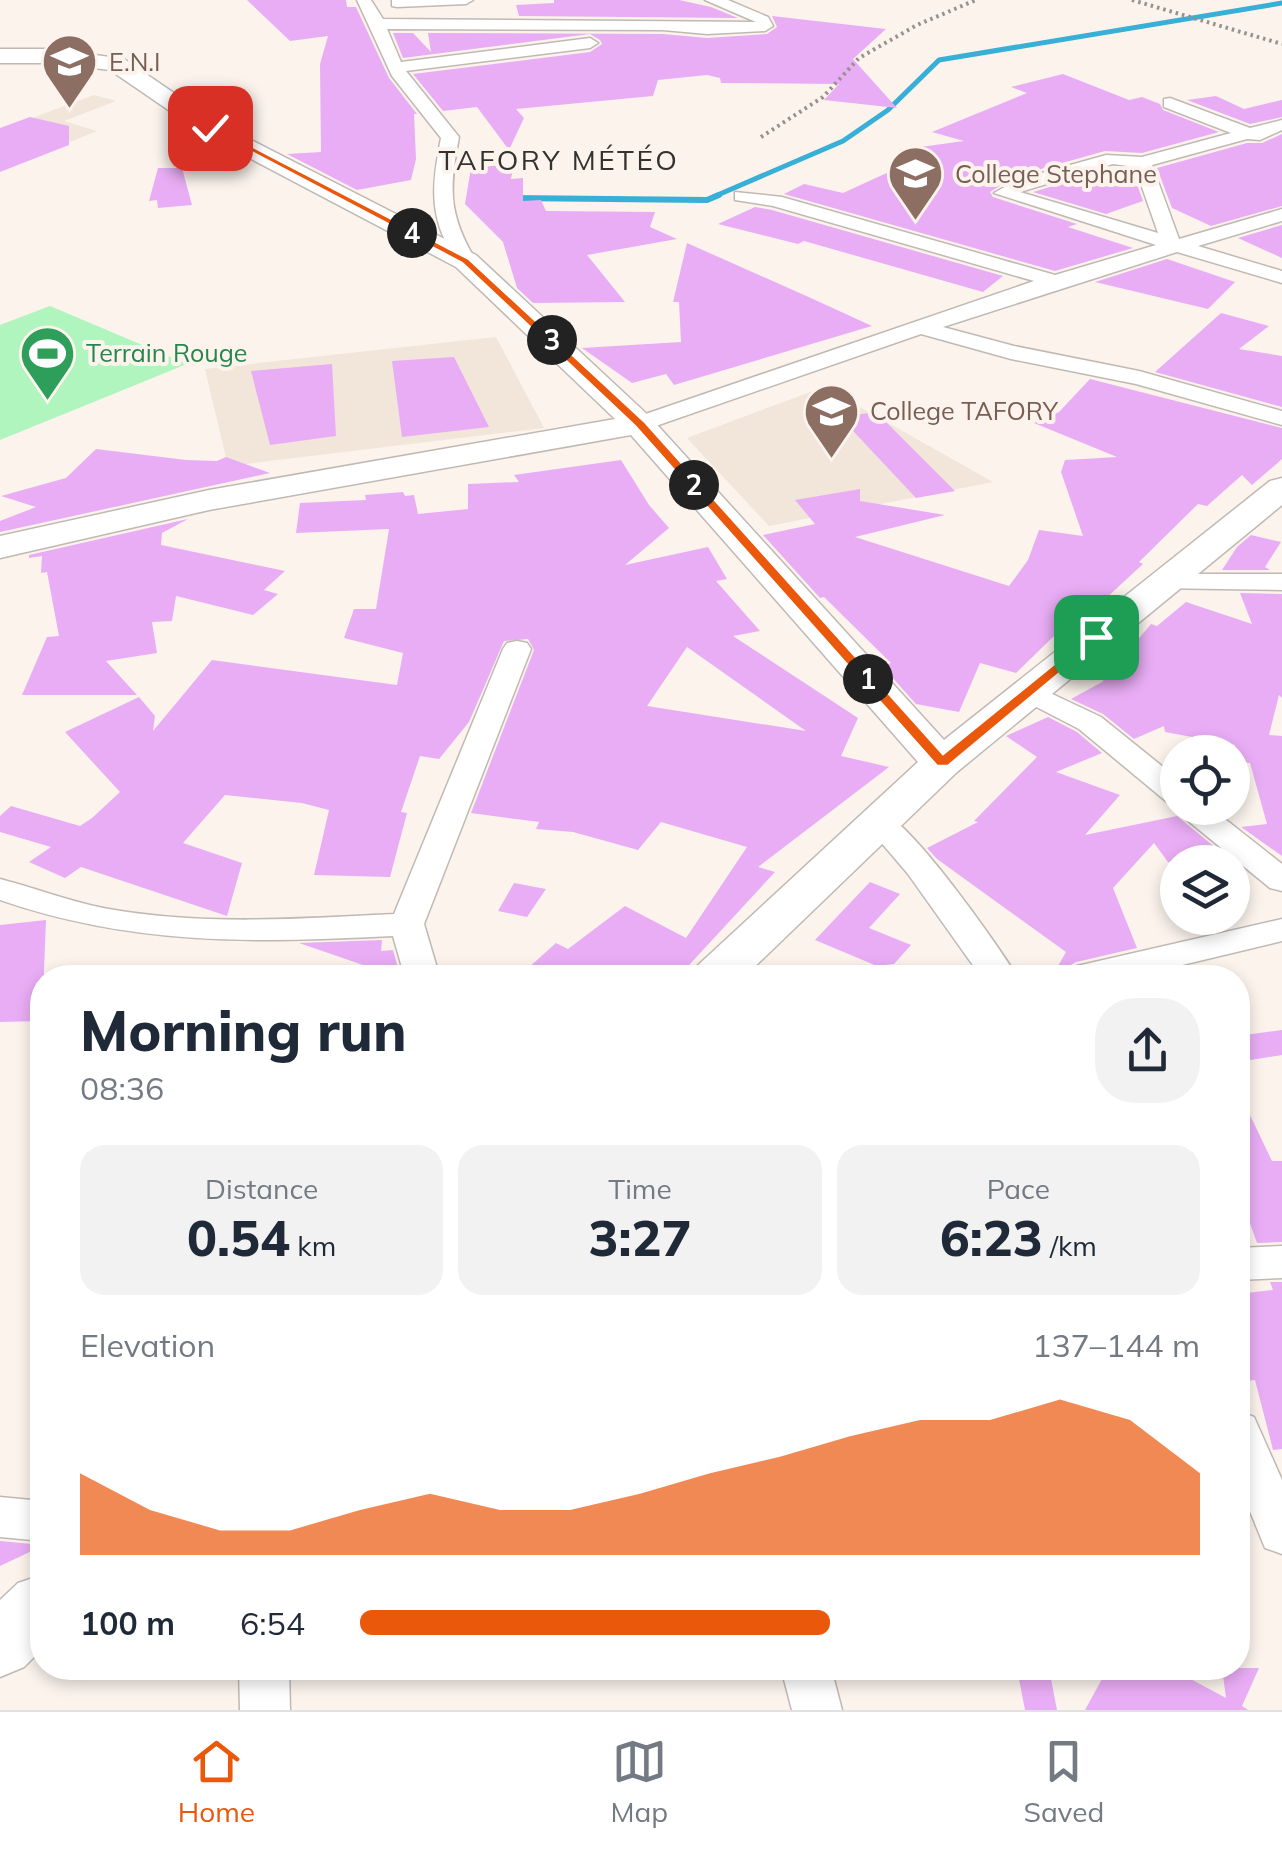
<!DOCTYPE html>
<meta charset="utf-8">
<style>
body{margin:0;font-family:Mulish,sans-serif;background:#f2f2f3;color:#1f2937;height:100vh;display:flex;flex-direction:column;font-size:38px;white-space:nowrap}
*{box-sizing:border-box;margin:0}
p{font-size:32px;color:#747a83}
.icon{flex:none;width:55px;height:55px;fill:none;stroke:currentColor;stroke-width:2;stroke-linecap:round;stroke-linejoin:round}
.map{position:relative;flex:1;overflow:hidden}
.side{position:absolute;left:30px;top:965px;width:1220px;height:715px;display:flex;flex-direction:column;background:#fff;border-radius:40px;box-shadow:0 5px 15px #0003}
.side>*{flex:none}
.controls{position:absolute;left:1160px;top:735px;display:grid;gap:20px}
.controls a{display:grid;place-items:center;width:90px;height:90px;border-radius:50%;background:#fff;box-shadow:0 5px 15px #0003;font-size:50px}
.pin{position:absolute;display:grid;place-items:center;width:85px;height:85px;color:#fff;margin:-42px;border-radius:20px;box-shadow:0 5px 15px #0006}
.km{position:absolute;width:50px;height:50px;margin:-25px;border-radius:50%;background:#222;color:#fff;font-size:28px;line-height:50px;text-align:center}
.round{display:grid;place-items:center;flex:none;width:105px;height:105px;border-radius:40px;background:#f2f2f3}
.head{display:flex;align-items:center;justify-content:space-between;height:170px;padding:0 50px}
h1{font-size:55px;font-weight:800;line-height:75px}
.metrics{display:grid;grid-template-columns:repeat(3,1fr);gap:15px;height:170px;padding:10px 50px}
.metrics div{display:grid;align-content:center;border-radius:25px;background:#f2f2f3;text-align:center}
.metrics b{font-size:50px;font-weight:800}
.metrics small{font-size:28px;font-weight:400}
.metrics p{font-size:28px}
.chart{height:280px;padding:20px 50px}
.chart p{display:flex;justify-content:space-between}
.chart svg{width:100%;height:180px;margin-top:10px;fill:#ea580c;opacity:.7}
ul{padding:0 50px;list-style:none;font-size:32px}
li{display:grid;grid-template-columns:160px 120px 1fr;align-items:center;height:75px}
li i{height:25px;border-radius:12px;background:#ea580c}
.menu{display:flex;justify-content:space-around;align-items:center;height:140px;border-top:2px solid #e0e1e3;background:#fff;font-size:28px;color:#747a83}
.menu a{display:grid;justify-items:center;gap:5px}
.menu .active{color:#ea580c}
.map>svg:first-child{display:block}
</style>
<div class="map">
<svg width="1282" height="1710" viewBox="0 0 1282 1710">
<rect width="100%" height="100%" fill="#fbf3ec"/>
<g fill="#f2e5d9">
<path d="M94,95L116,101L64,121L97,131L60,146L0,130Z"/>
<path d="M496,337L544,428L228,466L205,369Z"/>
<path d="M824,387L993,482L769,526L687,438Z"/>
</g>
<path fill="#aff5bd" d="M50,306L187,364L0,440V325Z"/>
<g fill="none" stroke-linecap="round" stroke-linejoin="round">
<path stroke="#37afd6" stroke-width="5" d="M713,197L843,141L888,110L939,60L1282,3"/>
<path stroke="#37afd6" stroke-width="6" d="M511,198L707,200L719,195"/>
</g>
<g fill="#e9adf5" fill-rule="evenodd">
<path d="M247,0H346L347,7H356L389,78L417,114H414L416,159L411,180L357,190L287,154L321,152L320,64L328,36L290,41Z"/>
<path d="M554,0H679L711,7L738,18L519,16L516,5L554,3Z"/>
<path d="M772,16L886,29L853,59L897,108L824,100L839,84L721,83L720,78L707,75L658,80L653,96L516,109L524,118L509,150L477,107L443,111L413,74L590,52L602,44L600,40L590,34L403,58L393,33H413L431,52L428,33L663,34L707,38L767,34L777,27Z"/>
<path d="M1063,74L1129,100L1142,97L1160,104L1163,110L1219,132L1142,153L1105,151L1016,176L990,192L993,197L1077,224L1068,227L1133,248L1055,271L784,194L804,184L843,193L915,160L899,150L964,141L932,132L1027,93L1011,87Z"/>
<path d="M1216,96L1244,109L1282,100V117L1250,124L1187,100Z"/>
<path d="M30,117L69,126V145L0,172V128Z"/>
<path d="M1282,134V206L1211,226L1172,208L1157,168L1247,143H1262Z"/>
<path d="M514,164L511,179L523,178V201L541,200L546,211L655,212L650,227L677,239L587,255L625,302L533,303L517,288L503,242L465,204L471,168Z"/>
<path d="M158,168H182L192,205L158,208L157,200L149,201Z"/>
<path d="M1113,168L1132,170L1143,201L1106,214L1033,192Z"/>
<path d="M755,207L772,210L1003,276L983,292L804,241L798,244L718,224Z"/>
<path d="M1282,225V258L1238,238Z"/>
<path d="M687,243L813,299L872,326L674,385L666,374L632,383L582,348L681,342L679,302H673Z"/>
<path d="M1167,259L1235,282L1208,309L1095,282Z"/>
<path d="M1221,313L1269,326L1239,349L1282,356V407L1155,372Z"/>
<path d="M454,357L489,427L402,437L392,361Z"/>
<path d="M332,364L336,436L270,445L251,371Z"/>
<path d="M1090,379L1282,428V459L1252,485L1242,475L1207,506L1198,504L1139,562L1143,564L1104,600L1094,597L1016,673L980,663L959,712L916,704L882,666L891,663L824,597L820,598L763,535L815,524L795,500L860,489V501L945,515L855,537L1009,586L1028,560L1039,530L1083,536L1061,472L1065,460L1117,457L1034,423L1059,412Z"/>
<path d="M876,412L955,491L916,498L840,417Z"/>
<path d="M96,449L186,460L217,461L226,457L270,473L0,532V521L36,507L1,496L66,478Z"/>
<path d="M621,460L649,505L669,528L625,565L708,547L727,579L716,581L760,631L733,636L858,718L841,756L889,767L758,867L775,872L678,977L668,966L653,978H633L616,967L605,978H517L556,943L568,949L625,906L686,938L747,847L661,822L638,850L573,832L536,829L539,822L471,813L534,650L528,639L504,641L469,722L439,759L420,756L401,812L407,813L390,877L314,875L329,810L302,803L225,795L183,843L242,863L227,916L81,867L65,878L29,862L51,847L0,832V816L11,806L80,826L92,818L120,792L65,732L139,697L155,716L153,731L212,660L397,685L403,653L344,638L354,609H376L389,529L296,533L300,503L366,500L365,495L403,492L405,496L414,495L418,514L468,509V484L519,482L514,475ZM687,647L806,731L647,706Z"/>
<path d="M188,519L162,533L161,545L285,571L264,590L278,594L253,615L176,596L172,621L152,622L157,653L106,661L137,695H22L47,637L59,636L47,572L41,573L42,556L29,558V555Z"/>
<path d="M1251,535L1281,542L1265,567L1270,570H1222L1237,547Z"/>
<path d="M1240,593L1282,594V698L1279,695L1269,735L1282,736V856L1241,827L1267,824L1250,763L1238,762L1235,745L1165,732L1164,726L1134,739L1103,714L1071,699L1102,682L1151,624L1157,626L1186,602L1252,624Z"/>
<path d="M1048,717L1077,732L1102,753L1056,772L1120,795L1085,835L1177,816L1233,862H1168L1154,843L1113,888L1137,948L1076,962L1053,975L1066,952L937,859L927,848L978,822L974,821L1037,757L1006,736Z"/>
<path d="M870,882L900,894L869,928L911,945L894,964L877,966L815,940Z"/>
<path d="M514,883L546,889L527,917L498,911Z"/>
<path d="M46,920L42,1021L0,1022V925Z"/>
<path d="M382,940L381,951L393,950L401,978L299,943Z"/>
<path d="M1282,1030V1055L1238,1062V1036Z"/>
<path d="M1238,1090L1272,1161H1282V1242L1257,1243L1238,1190Z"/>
<path d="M1270,1282H1282V1449L1273,1450L1255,1380L1238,1382V1294L1273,1290Z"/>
<path d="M0,1541L32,1544L34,1550L0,1566Z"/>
<path d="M1108,1668H1170L1226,1698L1222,1668H1259L1242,1706L1248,1710H1085Z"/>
<path d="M1018,1674H1050L1057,1710H1025Z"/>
</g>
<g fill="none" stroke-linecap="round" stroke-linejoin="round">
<defs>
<g id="street">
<path d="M357,0H371L383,19L756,22L705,0H728L768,17L773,26L765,31L707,34L663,30L387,29L401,62L590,38L598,43L590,48L406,71L459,137C449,189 448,214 476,261L466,267C456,264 455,259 450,250C428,212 433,179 441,138L392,76Z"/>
<path d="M392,0H473L466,4L397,7L392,6Z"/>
<path d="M1170,98L1250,128L1282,120V130L1260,140L1247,139L1152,165L1179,239L1282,209V221L1198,246L1282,271V283L1177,252L943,327L1014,346L1139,371L1282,411V425L1136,384L1011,359L921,334L647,429L639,431L627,424L631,419L1034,281L773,206L735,200V192L782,197L1055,275L1156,245L994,193L1017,180L1106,155L1142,157L1231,133L1164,107V99ZM1113,164L1135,167L1158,233L1020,192Z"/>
<path d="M1163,574H1282V590L1154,588L1150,582L1154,576Z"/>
<path d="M517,641L527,643L531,649L424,924L440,978H405L393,936C254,943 134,946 0,900V879C35,888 68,901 103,908C199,926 297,919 394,914L503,649L507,643Z"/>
<path d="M1029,683L1101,717L1178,779V804L1167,802L1079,729L1019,698L1014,692L1019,686Z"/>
<path d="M1178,806L1211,808L1282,864V891L1270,888L1181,815Z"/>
<path d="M878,810C909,818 998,945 1018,978H982L908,874L862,820L867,813Z"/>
<path d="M1282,919V941L1128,978H1060L1065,970L1077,966Z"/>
<path d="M1282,1246V1278L1238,1280V1248Z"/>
<path d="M1238,1411L1254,1417L1282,1480V1554L1265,1548L1238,1482Z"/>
<path d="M0,1497L42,1501V1541L0,1537Z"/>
<path d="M239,1668H289L290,1710H240Z"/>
<path d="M781,1668H831L842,1710H792Z"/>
</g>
<g id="secondary">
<path d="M0,49H52L124,59L218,123L476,255L650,417L944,740L1270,481L1282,478V505L957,772L743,978H689L696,967L918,762L631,435L209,510L0,558V536L209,490L615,419L456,267L202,133L110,70L52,63H0Z"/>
<path d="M42,1575V1649L24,1667L0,1677V1600L18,1583Z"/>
</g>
</defs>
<use href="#street" stroke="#c0b9b3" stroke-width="3"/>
<use href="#secondary" stroke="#c0b9b3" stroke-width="3"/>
<g stroke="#96918c" stroke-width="4" stroke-dasharray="2.5 4" stroke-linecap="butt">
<path d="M1132,0L1282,44"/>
<path d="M761,137L823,97L859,58L917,25L976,0"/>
</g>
<use href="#street" fill="#fff" fill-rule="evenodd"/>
<use href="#secondary" fill="#fff" fill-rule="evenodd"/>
</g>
<path fill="#ea580c" stroke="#fff" stroke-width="2.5" d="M213,126L469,259L644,421L943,754L1091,634L1103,637L948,766H937L635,426L462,263L206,128Z"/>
<defs>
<symbol id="university-pin" viewBox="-11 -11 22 30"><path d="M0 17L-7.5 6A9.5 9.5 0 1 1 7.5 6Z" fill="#8d6e63" stroke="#fbf3ec"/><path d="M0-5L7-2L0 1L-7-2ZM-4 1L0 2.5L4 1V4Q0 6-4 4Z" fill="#fff"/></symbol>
<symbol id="stadium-pin" viewBox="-11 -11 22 30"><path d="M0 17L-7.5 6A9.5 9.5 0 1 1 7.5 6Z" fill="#2e9e5b" stroke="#fbf3ec"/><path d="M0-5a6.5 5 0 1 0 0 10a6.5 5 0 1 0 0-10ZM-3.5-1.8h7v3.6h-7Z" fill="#fff"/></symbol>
</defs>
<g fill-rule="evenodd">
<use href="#university-pin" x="38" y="30" width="63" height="86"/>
<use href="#university-pin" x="884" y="142" width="63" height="86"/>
<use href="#stadium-pin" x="16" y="322" width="63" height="86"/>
<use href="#university-pin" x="800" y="380" width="63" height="86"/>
</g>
<g text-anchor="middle" stroke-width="8" stroke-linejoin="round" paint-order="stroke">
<g font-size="25" fill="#785e54" stroke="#fbf3ec" text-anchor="start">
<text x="109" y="71">E.N.I</text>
<text x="955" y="183">College Stephane</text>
<text x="870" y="420">College TAFORY</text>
</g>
<g font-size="25" fill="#27864d" stroke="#fbf3ec" text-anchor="start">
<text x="86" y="362">Terrain Rouge</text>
</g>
<g font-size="28" letter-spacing="2.5" fill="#34322f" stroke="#fbf3ec">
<text x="559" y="170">TAFORY MÉTÉO</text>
</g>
</g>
</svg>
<div class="controls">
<a><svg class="icon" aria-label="locate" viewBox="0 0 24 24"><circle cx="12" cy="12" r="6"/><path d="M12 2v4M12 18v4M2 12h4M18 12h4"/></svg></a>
<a><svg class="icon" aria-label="layers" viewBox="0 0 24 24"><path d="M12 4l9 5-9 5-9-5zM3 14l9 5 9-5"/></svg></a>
</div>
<div class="pin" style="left:1096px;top:637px;background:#1e9e55"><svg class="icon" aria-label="arrive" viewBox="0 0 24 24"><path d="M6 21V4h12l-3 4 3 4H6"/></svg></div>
<div class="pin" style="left:210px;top:128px;background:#d93025"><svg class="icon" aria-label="check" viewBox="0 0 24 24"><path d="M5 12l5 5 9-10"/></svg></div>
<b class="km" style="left:868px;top:679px">1</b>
<b class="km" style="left:694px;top:485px">2</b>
<b class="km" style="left:552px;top:340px">3</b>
<b class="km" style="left:412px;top:233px">4</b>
<section class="side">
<div class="head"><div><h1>Morning run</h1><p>08:36</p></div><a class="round"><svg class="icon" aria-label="share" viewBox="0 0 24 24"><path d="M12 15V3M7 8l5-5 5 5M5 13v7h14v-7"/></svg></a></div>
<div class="metrics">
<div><p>Distance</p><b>0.54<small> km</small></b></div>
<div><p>Time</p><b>3:27</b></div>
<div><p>Pace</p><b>6:23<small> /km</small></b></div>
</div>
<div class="chart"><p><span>Elevation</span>137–144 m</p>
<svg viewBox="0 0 160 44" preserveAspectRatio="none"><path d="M0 44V24L10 33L20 38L30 38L40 33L50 29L60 33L70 33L80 29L90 24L100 20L110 15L120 11L130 11L140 6L150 11L160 24V44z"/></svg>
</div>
<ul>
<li><b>100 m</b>6:54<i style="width:56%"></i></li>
</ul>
</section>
</div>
<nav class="menu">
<a class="active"><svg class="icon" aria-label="home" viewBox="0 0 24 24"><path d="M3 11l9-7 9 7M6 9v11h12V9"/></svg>Home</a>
<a><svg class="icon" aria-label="map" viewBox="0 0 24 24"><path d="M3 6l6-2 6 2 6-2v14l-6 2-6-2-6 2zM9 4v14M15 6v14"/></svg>Map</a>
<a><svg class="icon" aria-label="saved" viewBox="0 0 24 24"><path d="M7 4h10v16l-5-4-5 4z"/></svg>Saved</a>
</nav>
